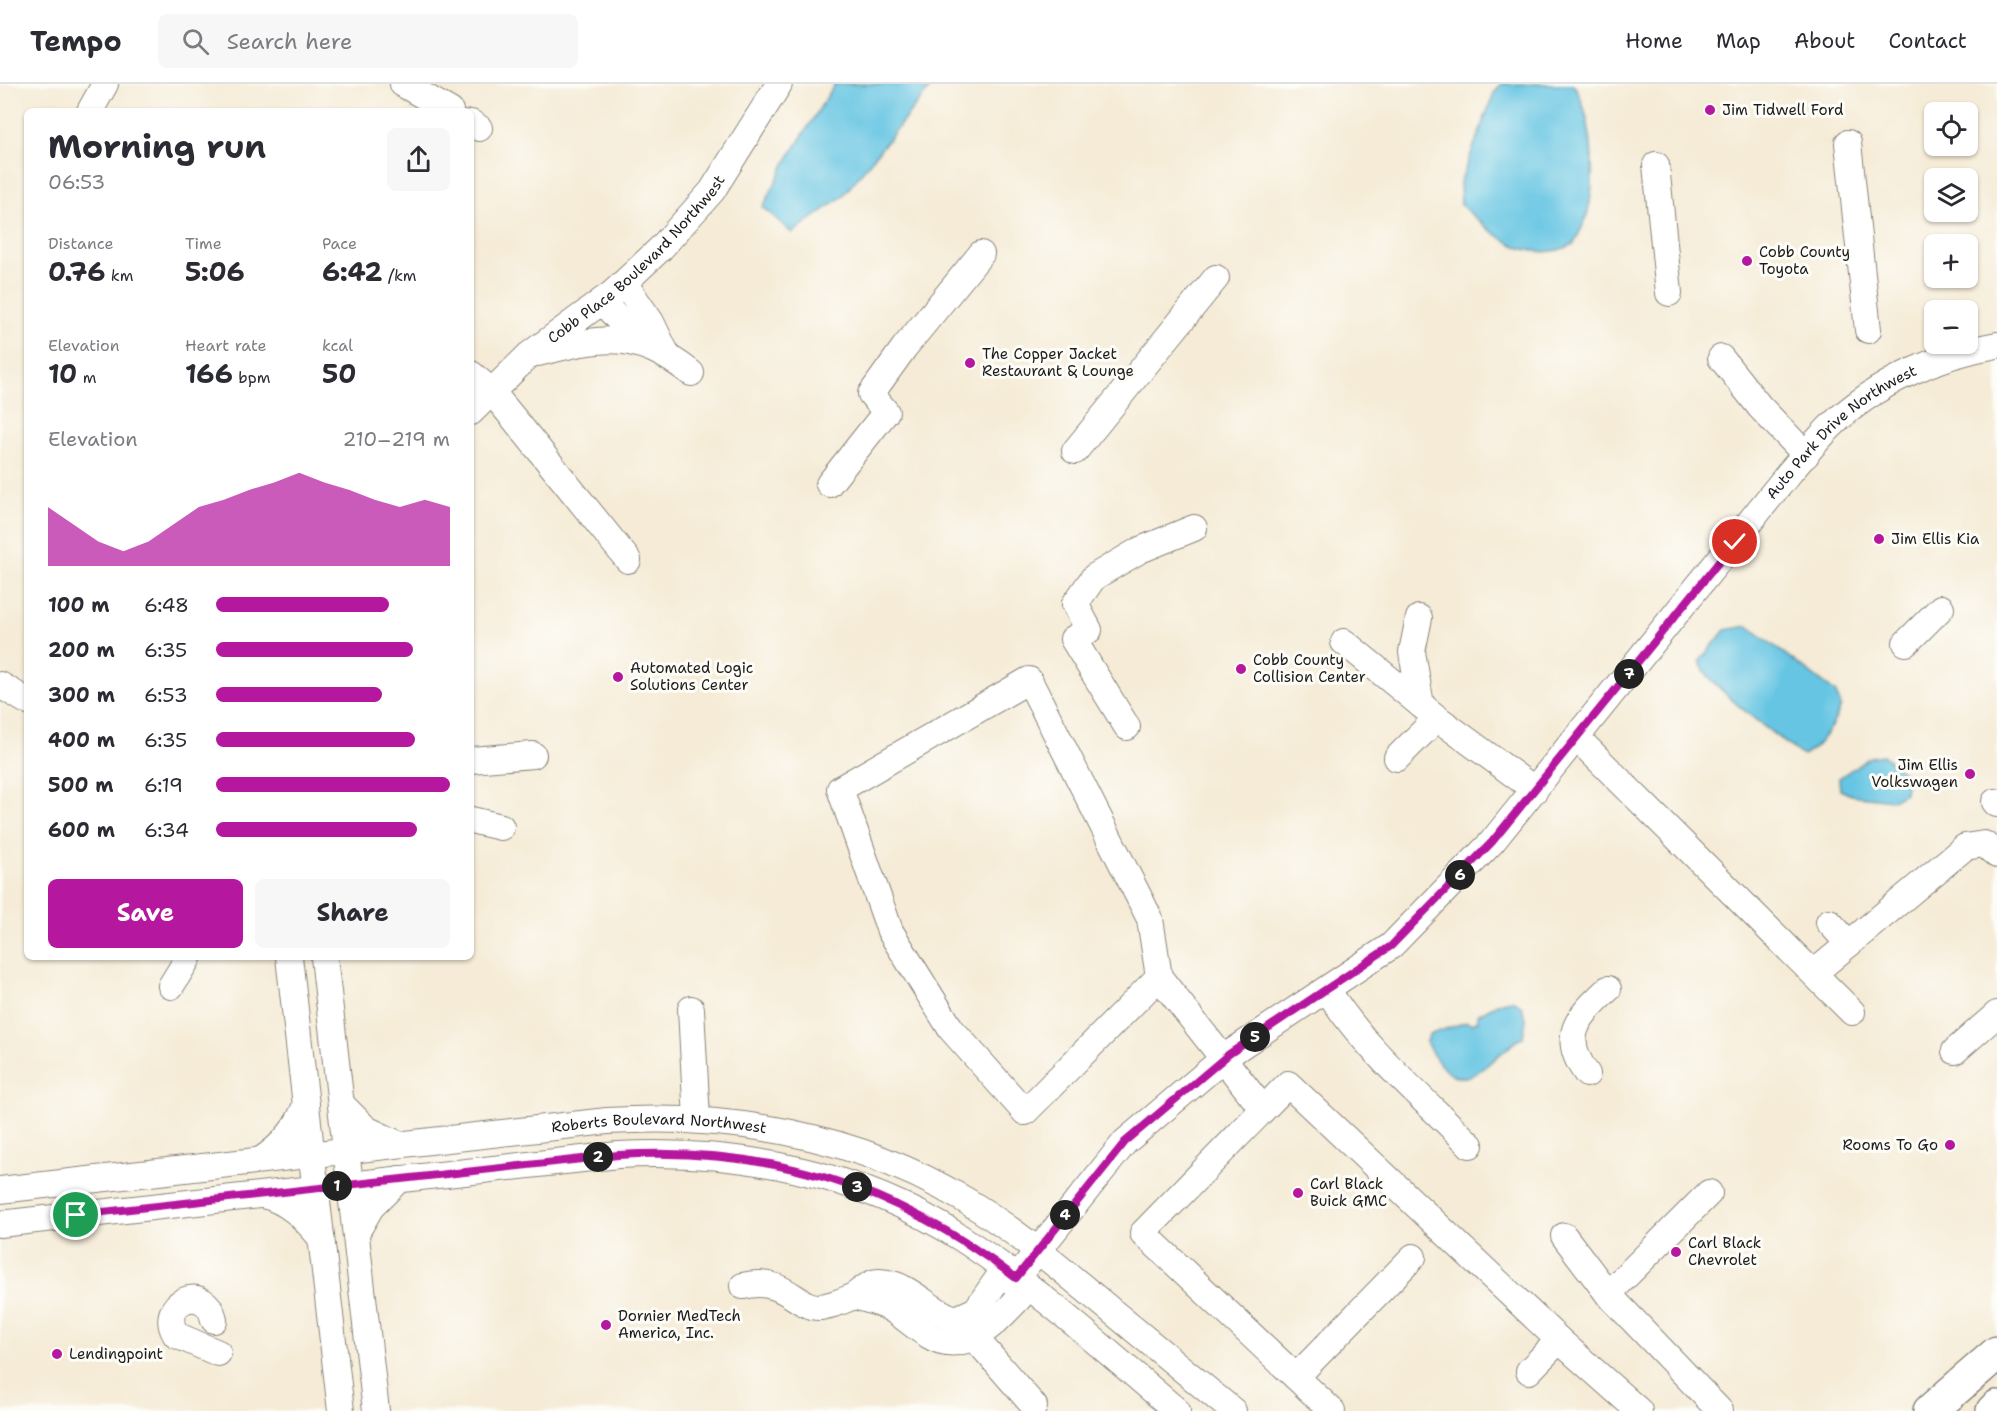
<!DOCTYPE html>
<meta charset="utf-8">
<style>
body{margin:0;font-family:"Shantell Sans",sans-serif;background:#f7f7f7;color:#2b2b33;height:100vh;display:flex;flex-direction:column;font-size:22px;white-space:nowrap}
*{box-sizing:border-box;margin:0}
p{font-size:20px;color:#7c7c81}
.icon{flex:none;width:33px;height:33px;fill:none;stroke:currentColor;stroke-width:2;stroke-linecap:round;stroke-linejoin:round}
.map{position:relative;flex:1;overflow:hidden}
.details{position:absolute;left:24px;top:24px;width:450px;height:852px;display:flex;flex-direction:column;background:#fff;border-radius:9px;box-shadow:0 2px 4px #0004}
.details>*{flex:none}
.controls{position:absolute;left:1924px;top:18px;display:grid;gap:12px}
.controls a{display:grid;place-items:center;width:54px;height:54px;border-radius:9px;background:#fff;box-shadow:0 2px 4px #0004;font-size:30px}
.pin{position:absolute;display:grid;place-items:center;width:51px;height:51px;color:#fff;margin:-26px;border:3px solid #fff;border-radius:50%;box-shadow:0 2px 6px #0007}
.km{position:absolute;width:30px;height:30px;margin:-15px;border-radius:50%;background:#222;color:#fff;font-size:16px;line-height:30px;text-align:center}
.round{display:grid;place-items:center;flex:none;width:63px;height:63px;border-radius:9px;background:#f7f7f7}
.headline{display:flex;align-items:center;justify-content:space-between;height:102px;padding:0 24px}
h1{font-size:33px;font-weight:700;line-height:45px}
.stats{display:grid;grid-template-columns:repeat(3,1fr);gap:9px;height:102px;padding:6px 24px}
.stats div{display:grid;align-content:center}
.stats b{font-size:26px;font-weight:700}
.stats small{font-size:16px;font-weight:400}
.stats p{font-size:16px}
.chart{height:168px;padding:12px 24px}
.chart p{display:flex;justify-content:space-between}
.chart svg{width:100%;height:108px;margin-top:6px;fill:#b5179e;opacity:.7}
.button{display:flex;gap:12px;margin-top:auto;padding:12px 24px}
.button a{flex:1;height:69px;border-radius:9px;background:#b5179e;color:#fff;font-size:24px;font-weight:700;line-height:69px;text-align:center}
.button a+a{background:#f7f7f7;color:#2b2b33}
ul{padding:0 24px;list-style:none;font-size:20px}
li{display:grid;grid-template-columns:96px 72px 1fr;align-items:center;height:45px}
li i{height:15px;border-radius:8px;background:#b5179e}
header{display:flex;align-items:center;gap:36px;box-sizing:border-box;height:84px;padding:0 30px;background:#fff;border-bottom:2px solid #e1e1e2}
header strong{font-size:28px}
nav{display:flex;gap:33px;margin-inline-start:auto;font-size:21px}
.search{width:420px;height:54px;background:#f7f7f7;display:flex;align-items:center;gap:15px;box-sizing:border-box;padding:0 21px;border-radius:9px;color:#7c7c81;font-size:22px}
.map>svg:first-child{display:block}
</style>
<header>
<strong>Tempo</strong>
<div class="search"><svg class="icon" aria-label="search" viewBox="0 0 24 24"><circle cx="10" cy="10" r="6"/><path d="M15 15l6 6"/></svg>Search here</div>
<nav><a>Home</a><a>Map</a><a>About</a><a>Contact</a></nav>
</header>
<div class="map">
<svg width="1997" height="1327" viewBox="0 0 1997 1327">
<rect width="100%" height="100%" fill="#fdfcf7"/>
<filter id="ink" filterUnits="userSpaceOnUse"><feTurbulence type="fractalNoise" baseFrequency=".0167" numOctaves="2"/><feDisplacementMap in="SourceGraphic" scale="12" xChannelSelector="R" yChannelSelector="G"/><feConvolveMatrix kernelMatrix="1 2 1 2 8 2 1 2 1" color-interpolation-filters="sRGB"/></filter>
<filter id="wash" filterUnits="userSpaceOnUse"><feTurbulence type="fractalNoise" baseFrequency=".008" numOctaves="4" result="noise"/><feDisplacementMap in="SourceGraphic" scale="24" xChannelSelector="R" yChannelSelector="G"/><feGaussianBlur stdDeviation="1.35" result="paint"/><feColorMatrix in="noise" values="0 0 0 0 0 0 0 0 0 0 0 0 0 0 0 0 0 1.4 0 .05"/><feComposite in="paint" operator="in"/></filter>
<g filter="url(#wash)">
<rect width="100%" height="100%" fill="#f5ebd6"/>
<g fill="#65c5e3" stroke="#407080" stroke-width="1.5">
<path d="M835,0H933L842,113L792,149L763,123L787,76Z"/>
<path d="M1501,0H1573C1593,29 1597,97 1587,131C1584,141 1578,151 1574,160C1528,183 1494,151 1461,121L1460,99L1494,9Z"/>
<path d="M1748,542L1835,608L1841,621C1836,638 1818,665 1803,672C1782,656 1704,600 1700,577L1725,546Z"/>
<path d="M1883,671L1907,692L1905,709L1892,716L1851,711L1840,706L1839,694L1870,673Z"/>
<path d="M1512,916L1521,921L1526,935L1523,953C1482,978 1461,1027 1426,958L1428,951L1466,938L1472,940L1478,937L1477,931L1501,918Z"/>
</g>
</g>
<g filter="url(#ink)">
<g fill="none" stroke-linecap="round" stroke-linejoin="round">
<defs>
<g id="minor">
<path d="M403,0L450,27"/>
<path d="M90,27L105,0"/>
<path d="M471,39L479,44"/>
<path d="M1848,59L1868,246"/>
<path d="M1656,81L1669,209"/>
<path d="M624,199L651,238L667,271"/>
<path d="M602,217L640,260"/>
<path d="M538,269C603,253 634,245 691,289"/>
<path d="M1721,274L1760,323L1806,371"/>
<path d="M471,290L491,307L515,336L628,476"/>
<path id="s1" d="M471,328L529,271L613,209L661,164L712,107L779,0"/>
<path d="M1075,367L1216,194"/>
<path d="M829,400L886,328L871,310L904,264L981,170"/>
<path d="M1419,534L1412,568L1421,621"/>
<path d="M1344,558L1437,634L1535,706"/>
<path d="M1906,559L1941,524"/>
<path d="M0,601L27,617"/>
<path d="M1127,643L1073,555L1089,546L1075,520L1094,493L1140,466L1194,444"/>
<path d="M1578,655L1852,928"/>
<path d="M1397,674L1437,634"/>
<path d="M471,676L533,671"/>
<path d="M1995,718L1997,720"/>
<path d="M471,736L501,743"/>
<path d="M1829,838L1849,860"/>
<path d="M289,873L341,1327"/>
<path d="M324,873L376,1327"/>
<path d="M1814,889L1965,763L1984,760L1997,771"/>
<path d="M1159,893L1150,835L1029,596L840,705L890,847L951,945L1025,1028L1159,893L1262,1024"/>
<path d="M171,902L188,874"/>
<path d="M1327,905C1363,964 1421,1012 1470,1061"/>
<path d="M691,925L697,1036"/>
<path d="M1955,967L1997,930"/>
<path d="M1587,990C1559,952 1578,933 1608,905"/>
<path d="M341,1020L366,1045L398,1060"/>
<path d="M261,1076C282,1062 298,1044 306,1020"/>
<path id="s2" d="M0,1106L607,1037C732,1029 856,1051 965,1116C1012,1144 1054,1179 1096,1214C1142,1252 1187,1289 1233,1327"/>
<path d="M262,1111C288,1116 305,1135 321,1154"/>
<path d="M0,1140L618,1071C738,1065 859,1088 961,1154C1038,1204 1107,1268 1177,1327"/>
<path d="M356,1149L371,1123L399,1095"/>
<path d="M1564,1152L1608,1210L1720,1327"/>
<path id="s3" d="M1016,1194L1125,1058L1229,970L1391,862L1492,758L1790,388C1803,373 1816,357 1830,343C1874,300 1936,271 1997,261"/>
<path d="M743,1202C786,1192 795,1224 820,1223C829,1222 847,1216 855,1211C869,1202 872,1194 892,1200C916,1207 934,1230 956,1235L976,1226L997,1196L1016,1194"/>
<path d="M1608,1210L1709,1109"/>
<path d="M854,1212C865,1215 876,1218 886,1222C901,1229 914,1243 928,1251C965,1274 996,1238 1019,1214L1016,1194"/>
<path d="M214,1236C206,1196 156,1219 176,1251L218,1269"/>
<path d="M967,1239L974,1253L1034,1322"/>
<path d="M1529,1287L1559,1256"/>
<path d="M1296,1293L1413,1173"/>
<path d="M1332,1327L1143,1149L1288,1000L1559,1256L1639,1327"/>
</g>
<g id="highway">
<path d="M1930,1327L1997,1269"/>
<path d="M1993,1327L1997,1323"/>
</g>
</defs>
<use href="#minor" stroke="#888479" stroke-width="28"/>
<use href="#highway" stroke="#888479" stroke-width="36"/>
<use href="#minor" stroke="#fff" stroke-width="26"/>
<use href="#highway" stroke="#fff" stroke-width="33"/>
</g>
</g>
<g fill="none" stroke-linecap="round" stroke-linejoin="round" filter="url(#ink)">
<defs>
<path id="route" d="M76,1131L618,1071C769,1062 896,1102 1016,1194L1125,1058L1229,970L1391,862L1492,758L1735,458"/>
</defs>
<use href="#route" stroke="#fff" stroke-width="12"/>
<use href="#route" stroke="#b5179e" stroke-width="8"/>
</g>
<g fill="#b5179e" stroke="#fdfcf7" stroke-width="2">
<circle cx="1710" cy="26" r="6"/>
<circle cx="1747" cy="177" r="6"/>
<circle cx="970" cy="279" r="6"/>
<circle cx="1879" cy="455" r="6"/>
<circle cx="1241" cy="585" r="6"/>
<circle cx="618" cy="593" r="6"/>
<circle cx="1970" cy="690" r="6"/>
<circle cx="1950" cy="1061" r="6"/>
<circle cx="1298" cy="1109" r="6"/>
<circle cx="1676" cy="1168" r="6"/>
<circle cx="606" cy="1241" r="6"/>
<circle cx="57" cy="1270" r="6"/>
</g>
<g text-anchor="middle" stroke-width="6" stroke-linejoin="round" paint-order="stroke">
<g font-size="15" fill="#1c1c1c" stroke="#fdfcf7" text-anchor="start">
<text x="1722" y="31">Jim Tidwell Ford</text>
<text x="1759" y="173">Cobb County<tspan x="1759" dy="17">Toyota</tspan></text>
<text x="982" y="275">The Copper Jacket<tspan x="982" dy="17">Restaurant &amp; Lounge</tspan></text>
<text x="1891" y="460">Jim Ellis Kia</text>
<text x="1253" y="581">Cobb County<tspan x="1253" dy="17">Collision Center</tspan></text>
<text x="630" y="589">Automated Logic<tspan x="630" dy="17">Solutions Center</tspan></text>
<text x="1958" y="686" text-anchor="end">Jim Ellis<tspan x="1958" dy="17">Volkswagen</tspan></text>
<text x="1938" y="1066" text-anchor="end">Rooms To Go</text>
<text x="1310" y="1105">Carl Black<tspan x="1310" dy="17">Buick GMC</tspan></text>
<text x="1688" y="1164">Carl Black<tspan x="1688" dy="17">Chevrolet</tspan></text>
<text x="618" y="1237">Dornier MedTech<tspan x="618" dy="17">America, Inc.</tspan></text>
<text x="69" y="1275">Lendingpoint</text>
</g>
<g font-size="15" fill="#1c1c1c" stroke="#fdfcf7">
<text dy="5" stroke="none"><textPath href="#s1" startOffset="226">Cobb Place Boulevard Northwest</textPath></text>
<text dy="5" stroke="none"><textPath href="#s3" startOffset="1191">Auto Park Drive Northwest</textPath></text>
<text dy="5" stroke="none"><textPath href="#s2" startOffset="663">Roberts Boulevard Northwest</textPath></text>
</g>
</g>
</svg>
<div class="controls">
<a><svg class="icon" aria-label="locate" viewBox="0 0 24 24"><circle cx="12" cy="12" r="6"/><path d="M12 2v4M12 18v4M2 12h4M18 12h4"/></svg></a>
<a><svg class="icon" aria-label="layers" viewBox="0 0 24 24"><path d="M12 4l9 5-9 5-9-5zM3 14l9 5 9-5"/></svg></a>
<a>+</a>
<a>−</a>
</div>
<div class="pin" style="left:76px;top:1131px;background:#1e9e55"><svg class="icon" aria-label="arrive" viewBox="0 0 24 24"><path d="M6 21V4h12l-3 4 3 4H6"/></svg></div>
<div class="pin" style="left:1735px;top:458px;background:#d93025"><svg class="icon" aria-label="check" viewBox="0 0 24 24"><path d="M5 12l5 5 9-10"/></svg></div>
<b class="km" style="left:337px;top:1102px">1</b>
<b class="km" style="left:598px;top:1073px">2</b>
<b class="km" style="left:857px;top:1103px">3</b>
<b class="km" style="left:1065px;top:1131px">4</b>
<b class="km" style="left:1255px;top:953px">5</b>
<b class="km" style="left:1460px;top:791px">6</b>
<b class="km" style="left:1629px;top:590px">7</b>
<section class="details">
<div class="headline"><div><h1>Morning run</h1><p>06:53</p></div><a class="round"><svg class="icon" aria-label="share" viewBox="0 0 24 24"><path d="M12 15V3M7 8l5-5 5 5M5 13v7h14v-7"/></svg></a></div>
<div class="stats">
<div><p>Distance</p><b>0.76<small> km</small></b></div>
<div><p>Time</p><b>5:06</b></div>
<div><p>Pace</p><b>6:42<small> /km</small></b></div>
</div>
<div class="stats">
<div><p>Elevation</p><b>10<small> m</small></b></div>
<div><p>Heart rate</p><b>166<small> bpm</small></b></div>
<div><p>kcal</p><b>50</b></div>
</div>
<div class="chart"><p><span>Elevation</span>210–219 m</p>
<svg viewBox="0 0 160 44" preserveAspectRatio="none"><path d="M0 44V20L10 27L20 34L30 38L40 34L50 27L60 20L70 17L80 13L90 10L100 6L110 10L120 13L130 17L140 20L150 17L160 20V44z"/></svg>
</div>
<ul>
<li><b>100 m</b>6:48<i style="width:74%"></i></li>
<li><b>200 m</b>6:35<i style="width:84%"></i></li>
<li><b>300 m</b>6:53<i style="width:71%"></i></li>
<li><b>400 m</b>6:35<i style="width:85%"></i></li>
<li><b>500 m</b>6:19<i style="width:100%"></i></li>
<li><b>600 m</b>6:34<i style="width:86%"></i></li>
</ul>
<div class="button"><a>Save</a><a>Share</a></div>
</section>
</div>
